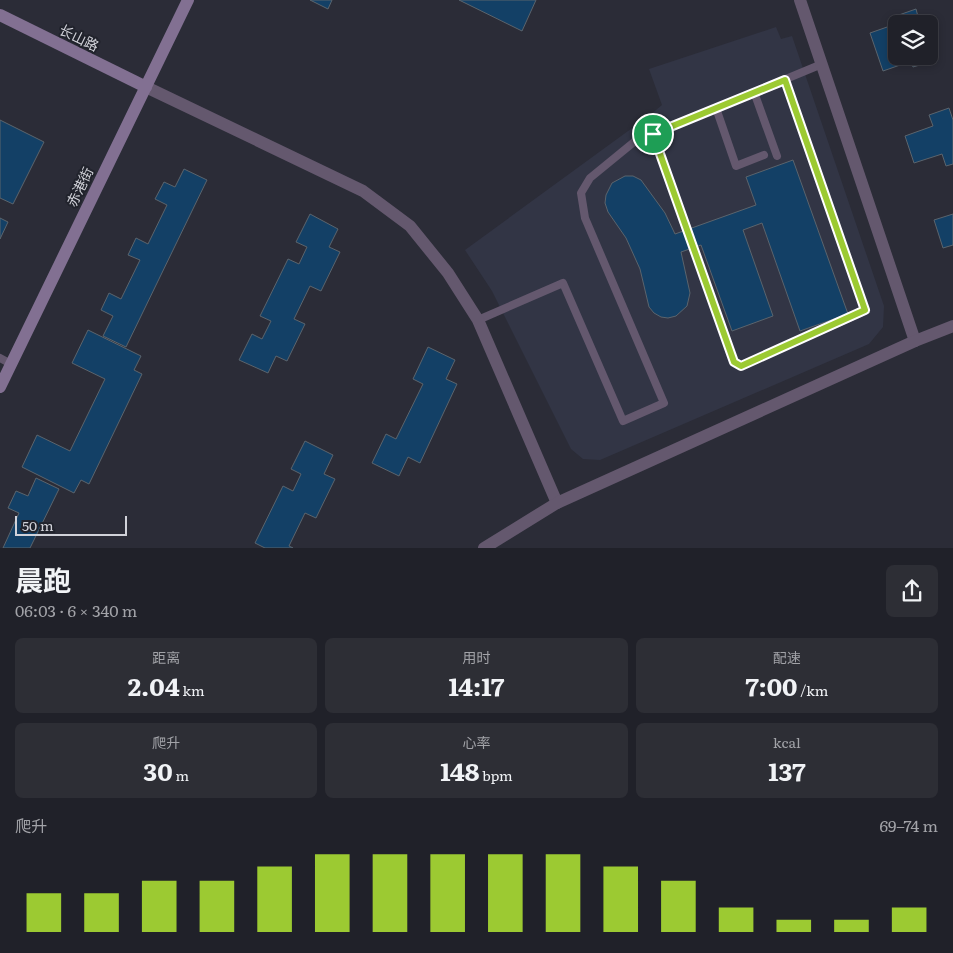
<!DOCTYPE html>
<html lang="zh">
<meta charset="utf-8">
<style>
body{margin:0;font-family:Literata,"Noto Sans SC",serif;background:#2d2e35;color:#f1f3f6;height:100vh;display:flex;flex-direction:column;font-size:19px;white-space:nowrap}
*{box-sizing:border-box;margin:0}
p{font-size:16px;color:#a2a3a8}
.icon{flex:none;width:28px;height:28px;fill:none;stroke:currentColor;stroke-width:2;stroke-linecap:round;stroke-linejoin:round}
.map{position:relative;height:548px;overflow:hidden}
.side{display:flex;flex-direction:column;background:#202129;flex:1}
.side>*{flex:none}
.buttons{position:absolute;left:888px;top:15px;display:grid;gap:10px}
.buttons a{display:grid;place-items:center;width:50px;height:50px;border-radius:8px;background:#202129;box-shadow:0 2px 8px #0003,0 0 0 1px #3d3e46;font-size:25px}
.scale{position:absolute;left:15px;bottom:12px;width:112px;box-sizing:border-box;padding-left:5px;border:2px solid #d1d2d9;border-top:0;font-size:14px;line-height:18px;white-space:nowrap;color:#d1d2d9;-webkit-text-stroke:4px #21232c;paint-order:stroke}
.pin{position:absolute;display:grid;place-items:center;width:42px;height:42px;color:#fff;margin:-21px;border:2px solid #fff;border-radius:50%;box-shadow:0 1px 5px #0007}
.round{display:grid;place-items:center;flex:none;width:52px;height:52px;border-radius:8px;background:#2d2e35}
.summary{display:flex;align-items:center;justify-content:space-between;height:85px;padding:0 15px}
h1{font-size:28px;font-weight:700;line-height:38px}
.figures{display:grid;grid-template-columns:repeat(3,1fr);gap:8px;height:85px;padding:5px 15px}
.figures div{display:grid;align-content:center;border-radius:8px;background:#2d2e35;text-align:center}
.figures b{font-size:25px;font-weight:700}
.figures small{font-size:14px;font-weight:400}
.figures p{font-size:14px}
.chart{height:140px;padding:10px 15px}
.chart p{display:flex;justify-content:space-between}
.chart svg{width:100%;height:90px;margin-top:5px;stroke:#9cca32;stroke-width:6}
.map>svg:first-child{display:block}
</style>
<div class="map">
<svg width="953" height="548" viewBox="0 0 953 548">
<rect width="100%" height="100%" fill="#2b2c37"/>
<path fill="#323545" d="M776,27L781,39L792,36L884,306L883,327L869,344L600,460L583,459L571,449L492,291L465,250L650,115L662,105L649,69Z"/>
<g fill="#134066" stroke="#5b646d">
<path d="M310,0H332L328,9Z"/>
<path d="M459,0H536L522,31Z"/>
<path d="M916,9L920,24H898L896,16Z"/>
<path d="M890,26L892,30L896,29V56H906L901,58L903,64L883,71L870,33Z"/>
<path d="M929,49L933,61L913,67L909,56H929Z"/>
<path d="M949,108L953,120V164L946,166L942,154L914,163L905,136L933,126L929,115Z"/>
<path d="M0,120L44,142L13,204L0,198Z"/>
<path d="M793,160L848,314L800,331L762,223L743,230L773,316L732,331L701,245L681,252L690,293L687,306L676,316L668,318L661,317L654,313L649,307L640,269L626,238L608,212L605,203L606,195L612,183L625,176H633L641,180L665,213L675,234L756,205L746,177Z"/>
<path d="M184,169L207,180L126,347L103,336L113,316L101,310L109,293L121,299L140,260L128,255L136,238L148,244L167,205L155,199L164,182L175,187Z"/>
<path d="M310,214L338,229L329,247L340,252L321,291L310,286L294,319L305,324L287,361L276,356L268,373L239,360L252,334L262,339L271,321L260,316L288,259L299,264L307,247L296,242Z"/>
<path d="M953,214V245L943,248L934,220Z"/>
<path d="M0,218L8,222L0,239Z"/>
<path d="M88,330L141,356L134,370L142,374L89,484L81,480L74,493L22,467L37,435L70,451L105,379L72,363Z"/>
<path d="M428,347L455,360L446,379L457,384L420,463L408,457L399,476L372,463L386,434L396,439L423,384L413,379Z"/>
<path d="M305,441L333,455L324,474L335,479L316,518L305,513L289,546L293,548H265L255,543L283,486L293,491L301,474L291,469Z"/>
<path d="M36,478L59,489L30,548H3L19,513L8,508L16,491L28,496Z"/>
</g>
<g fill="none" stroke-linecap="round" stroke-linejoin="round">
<g stroke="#64586e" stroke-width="8">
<path d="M754,92L777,156"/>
<path d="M716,108L736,166L764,155"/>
<path d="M653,134L734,362L741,366L865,311L785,79"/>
<path d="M478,320L563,283L623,421L664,403L585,218L581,193L590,178L634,142L822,64"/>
<path d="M0,358L11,364"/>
</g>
<g stroke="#64586e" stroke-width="12">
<path d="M800,0L915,341"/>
<path d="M146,87L363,191L410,226L448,273L478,320L557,503"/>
<path d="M484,548L557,503L915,341L953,326"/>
</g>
<g stroke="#827092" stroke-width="12">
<path d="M0,15L146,87"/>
<path d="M0,387L188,0"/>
</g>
</g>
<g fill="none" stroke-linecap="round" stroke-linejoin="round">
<defs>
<path id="route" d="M785,80L865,310L741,366L734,362L653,134Z"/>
</defs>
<use href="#route" stroke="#fff" stroke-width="10"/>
<use href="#route" stroke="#9cca32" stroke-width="6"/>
</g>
<g text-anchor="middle" stroke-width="4" stroke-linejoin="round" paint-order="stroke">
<g font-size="14" fill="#d1d2d9" stroke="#21232c">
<text transform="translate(79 38) rotate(26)" y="5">长山路</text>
<text transform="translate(80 187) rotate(-64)" y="5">赤港街</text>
</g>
</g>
</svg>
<div class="buttons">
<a><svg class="icon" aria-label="layers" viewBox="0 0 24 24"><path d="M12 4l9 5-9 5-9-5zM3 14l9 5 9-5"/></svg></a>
</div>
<div class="scale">50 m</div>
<div class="pin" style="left:653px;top:134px;background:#1e9e55"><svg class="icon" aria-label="arrive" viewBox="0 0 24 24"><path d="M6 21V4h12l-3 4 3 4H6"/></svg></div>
</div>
<section class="side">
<div class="summary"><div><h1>晨跑</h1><p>06:03 · 6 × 340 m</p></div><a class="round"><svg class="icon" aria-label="share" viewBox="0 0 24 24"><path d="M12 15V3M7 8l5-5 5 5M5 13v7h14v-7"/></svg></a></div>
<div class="figures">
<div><p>距离</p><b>2.04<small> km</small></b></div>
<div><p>用时</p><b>14:17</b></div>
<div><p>配速</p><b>7:00<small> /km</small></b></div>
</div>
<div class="figures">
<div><p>爬升</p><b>30<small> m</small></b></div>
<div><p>心率</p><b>148<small> bpm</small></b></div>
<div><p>kcal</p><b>137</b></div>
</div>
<div class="chart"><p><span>爬升</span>69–74 m</p>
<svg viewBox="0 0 160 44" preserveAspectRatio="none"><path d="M5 44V25M15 44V25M25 44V19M35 44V19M45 44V12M55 44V6M65 44V6M75 44V6M85 44V6M95 44V6M105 44V12M115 44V19M125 44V32M135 44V38M145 44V38M155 44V32"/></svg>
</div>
</section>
